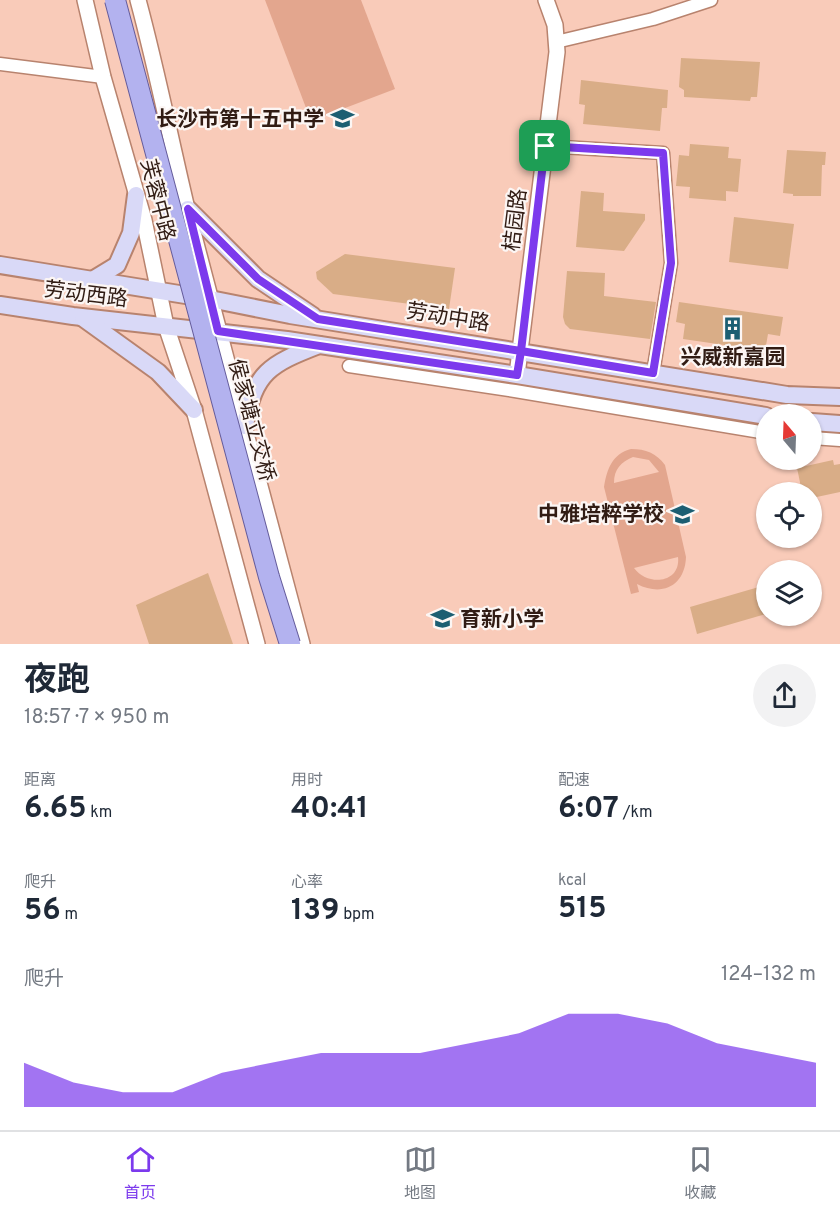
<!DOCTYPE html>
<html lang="zh">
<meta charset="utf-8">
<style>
body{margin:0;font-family:Overpass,"Noto Sans SC",sans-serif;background:#f2f2f3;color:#1f2937;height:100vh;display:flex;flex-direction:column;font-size:22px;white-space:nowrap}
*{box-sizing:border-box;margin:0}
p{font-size:20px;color:#747a83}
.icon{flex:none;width:33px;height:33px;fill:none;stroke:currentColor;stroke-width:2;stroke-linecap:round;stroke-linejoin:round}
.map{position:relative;height:644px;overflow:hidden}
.panel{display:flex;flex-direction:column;background:#fff;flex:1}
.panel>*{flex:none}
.needle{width:39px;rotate:341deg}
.buttons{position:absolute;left:756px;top:404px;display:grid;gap:12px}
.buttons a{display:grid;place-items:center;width:66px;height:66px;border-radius:50%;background:#fff;box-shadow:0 2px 4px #0004;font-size:30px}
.pin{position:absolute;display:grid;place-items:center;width:51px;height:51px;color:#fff;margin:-26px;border-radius:12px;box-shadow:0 3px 9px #0006}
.round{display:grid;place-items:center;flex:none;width:63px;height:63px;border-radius:32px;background:#f2f2f3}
.overview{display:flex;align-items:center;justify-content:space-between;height:102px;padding:0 24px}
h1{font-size:33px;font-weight:700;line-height:45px}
.figures{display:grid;grid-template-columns:repeat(3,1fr);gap:9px;height:102px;padding:6px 24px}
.figures div{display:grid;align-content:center}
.figures b{font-size:30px;font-weight:700}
.figures small{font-size:16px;font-weight:400}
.figures p{font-size:16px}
.chart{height:168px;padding:12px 24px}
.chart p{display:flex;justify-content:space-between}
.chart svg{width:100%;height:108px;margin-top:6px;fill:#7c3aed;opacity:.7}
.tabs{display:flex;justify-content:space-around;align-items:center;height:84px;border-top:2px solid #e0e1e3;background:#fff;font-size:16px;color:#747a83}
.tabs a{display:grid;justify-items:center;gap:3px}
.tabs .active{color:#7c3aed}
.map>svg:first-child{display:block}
</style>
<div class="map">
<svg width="840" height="644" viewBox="0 0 840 644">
<rect width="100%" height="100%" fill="#f9cbb9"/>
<g fill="#e3a68e" fill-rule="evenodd">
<path d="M265,0H361L395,89L311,121Z"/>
<path d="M631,449C646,449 656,453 665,465L686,557C685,586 662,597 637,584L639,592L631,594L604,487C607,469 612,454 631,449ZM633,457L649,460L659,472L614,483C614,469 621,462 633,457ZM678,557C681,583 648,587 634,568Z"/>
</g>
<g fill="#d9ad87">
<path d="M681,58L760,62L757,97H751L750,101L684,97V90L679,87Z"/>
<path d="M581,80L668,90L667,108H662L660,131L583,124L585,105L579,104Z"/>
<path d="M690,144L729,147L728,158L741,159L738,192L726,191V201L689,198L690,187L676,186L679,155L689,156Z"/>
<path d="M787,150L826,152L825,165H822L821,196H793V194L783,193Z"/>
<path d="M581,191L604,193L603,211L645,214V220L624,251L576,247Z"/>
<path d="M734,217L794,224L788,269L729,262Z"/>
<path d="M345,254L455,268L449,309L333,294L317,279L316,272Z"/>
<path d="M567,271L605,273L604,296L656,302L650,339L570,329L565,324L563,317Z"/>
<path d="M679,302L783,317L780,336L768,334L765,351L683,339L685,324L676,322Z"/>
<path d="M833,460L834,465L840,464V492L812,498V492H802L797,468Z"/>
<path d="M208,573L233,644H149L136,605Z"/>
<path d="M766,585V614L697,634L690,607Z"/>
</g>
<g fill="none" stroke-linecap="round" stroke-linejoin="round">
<defs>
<g id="minor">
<path d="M556,42L653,19L711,0"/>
<path d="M0,64L103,77"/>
<path d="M545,146L663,153L671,263L653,373"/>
<path d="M349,366L515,391L766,433"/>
<path d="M812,438L840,440"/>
</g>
<g id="tertiary">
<path d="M85,0L103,77L144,220L166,326L194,410L257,644"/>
<path d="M138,0C157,70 171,142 188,213C225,357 264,500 302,644"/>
<path d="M517,375L557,52L555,25L546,0"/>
</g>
<g id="secondary">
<path d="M188,209L258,279L313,316"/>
<path d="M0,265L210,299L290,315L787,395L840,397"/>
<path d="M94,279L117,265L131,233L136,195"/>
<path d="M0,305L73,316L287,340L517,375L766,416"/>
<path d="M83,318L158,372L194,410"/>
<path d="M812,422L840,424"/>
<path d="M245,426C254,372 270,364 319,345"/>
</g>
</defs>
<use href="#minor" stroke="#b8836e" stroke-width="15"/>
<use href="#tertiary" stroke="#b8836e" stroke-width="18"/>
<use href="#secondary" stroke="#b8836e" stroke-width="20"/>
<use href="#minor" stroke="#fff" stroke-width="12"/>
<use href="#tertiary" stroke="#fff" stroke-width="15"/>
<use href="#secondary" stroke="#d9d9f7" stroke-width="16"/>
<defs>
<path id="primary-bridge" d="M115,0L269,577L290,644"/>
</defs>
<use href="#primary-bridge" stroke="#655c9b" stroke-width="22" stroke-linecap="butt"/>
<use href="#primary-bridge" stroke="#b3b2ef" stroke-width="20"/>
</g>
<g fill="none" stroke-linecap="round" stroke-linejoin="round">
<defs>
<path id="route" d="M545,146L521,351L318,319L258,279L188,209L218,331L517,375L521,351L653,373L671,263L663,153L545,146"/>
</defs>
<use href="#route" stroke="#fff" stroke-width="12"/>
<use href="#route" stroke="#7c3aed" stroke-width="8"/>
</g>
<defs>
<symbol id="school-bare" viewBox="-9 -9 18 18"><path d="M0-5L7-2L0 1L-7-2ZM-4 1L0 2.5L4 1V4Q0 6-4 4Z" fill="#1c5e72" stroke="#fcf6f4" stroke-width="2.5" paint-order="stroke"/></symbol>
<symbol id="building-bare" viewBox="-9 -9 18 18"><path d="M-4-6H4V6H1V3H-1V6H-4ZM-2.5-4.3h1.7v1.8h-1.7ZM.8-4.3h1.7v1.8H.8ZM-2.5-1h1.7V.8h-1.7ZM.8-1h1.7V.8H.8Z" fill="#1c5e72" stroke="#fcf6f4" stroke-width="2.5" paint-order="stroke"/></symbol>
</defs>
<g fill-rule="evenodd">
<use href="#school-bare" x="326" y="102" width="33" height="33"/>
<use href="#building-bare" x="716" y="312" width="33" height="33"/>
<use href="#school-bare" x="666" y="498" width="33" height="33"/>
<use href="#school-bare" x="426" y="602" width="33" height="33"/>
</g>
<g text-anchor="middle" stroke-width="4.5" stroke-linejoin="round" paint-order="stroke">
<g font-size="21" font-weight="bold" fill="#311c14" stroke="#fcf6f4" text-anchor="end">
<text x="324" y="126">长沙市第十五中学</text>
<text x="733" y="364" text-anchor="middle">兴威新嘉园</text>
<text x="664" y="521">中雅培粹学校</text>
<text x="460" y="626" text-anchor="start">育新小学</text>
</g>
<g font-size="21" fill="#311c14" stroke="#fcf6f4">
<text transform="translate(158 200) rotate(76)" y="7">芙蓉中路</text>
<text transform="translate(515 220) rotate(-83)" y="7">桔园路</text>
<text transform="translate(86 294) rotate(7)" y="7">劳动西路</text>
<text transform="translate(448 317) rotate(9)" y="7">劳动中路</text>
<text transform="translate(252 420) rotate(75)" y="7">侯家塘立交桥</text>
</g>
</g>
</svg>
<div class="buttons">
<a><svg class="needle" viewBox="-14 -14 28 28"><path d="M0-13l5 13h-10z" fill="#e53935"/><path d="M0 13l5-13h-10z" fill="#747a83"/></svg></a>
<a><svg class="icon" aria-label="locate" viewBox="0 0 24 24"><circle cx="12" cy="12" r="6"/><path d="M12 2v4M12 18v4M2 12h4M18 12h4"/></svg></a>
<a><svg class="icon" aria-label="layers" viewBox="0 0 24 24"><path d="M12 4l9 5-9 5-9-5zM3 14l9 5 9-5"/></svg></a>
</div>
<div class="pin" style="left:545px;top:146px;background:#1e9e55"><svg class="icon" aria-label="arrive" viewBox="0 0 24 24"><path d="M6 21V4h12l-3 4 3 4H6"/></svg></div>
</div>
<section class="panel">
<div class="overview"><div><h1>夜跑</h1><p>18:57 · 7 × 950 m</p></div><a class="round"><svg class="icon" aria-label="share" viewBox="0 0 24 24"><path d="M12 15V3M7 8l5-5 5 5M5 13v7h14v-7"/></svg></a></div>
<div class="figures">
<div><p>距离</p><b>6.65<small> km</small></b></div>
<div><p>用时</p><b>40:41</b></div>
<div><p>配速</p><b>6:07<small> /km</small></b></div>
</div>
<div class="figures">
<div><p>爬升</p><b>56<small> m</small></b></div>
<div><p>心率</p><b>139<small> bpm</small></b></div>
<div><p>kcal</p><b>515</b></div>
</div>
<div class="chart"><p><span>爬升</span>124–132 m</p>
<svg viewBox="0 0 160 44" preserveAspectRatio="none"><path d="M0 44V26L10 34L20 38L30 38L40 30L50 26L60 22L70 22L80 22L90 18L100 14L110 6L120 6L130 10L140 18L150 22L160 26V44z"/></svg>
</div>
</section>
<nav class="tabs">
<a class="active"><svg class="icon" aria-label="home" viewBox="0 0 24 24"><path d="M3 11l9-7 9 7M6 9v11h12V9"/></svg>首页</a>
<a><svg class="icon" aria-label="map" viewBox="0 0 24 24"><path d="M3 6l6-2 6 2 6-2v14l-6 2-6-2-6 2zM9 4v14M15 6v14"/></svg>地图</a>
<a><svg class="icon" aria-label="saved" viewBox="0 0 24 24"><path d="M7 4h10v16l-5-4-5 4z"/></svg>收藏</a>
</nav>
